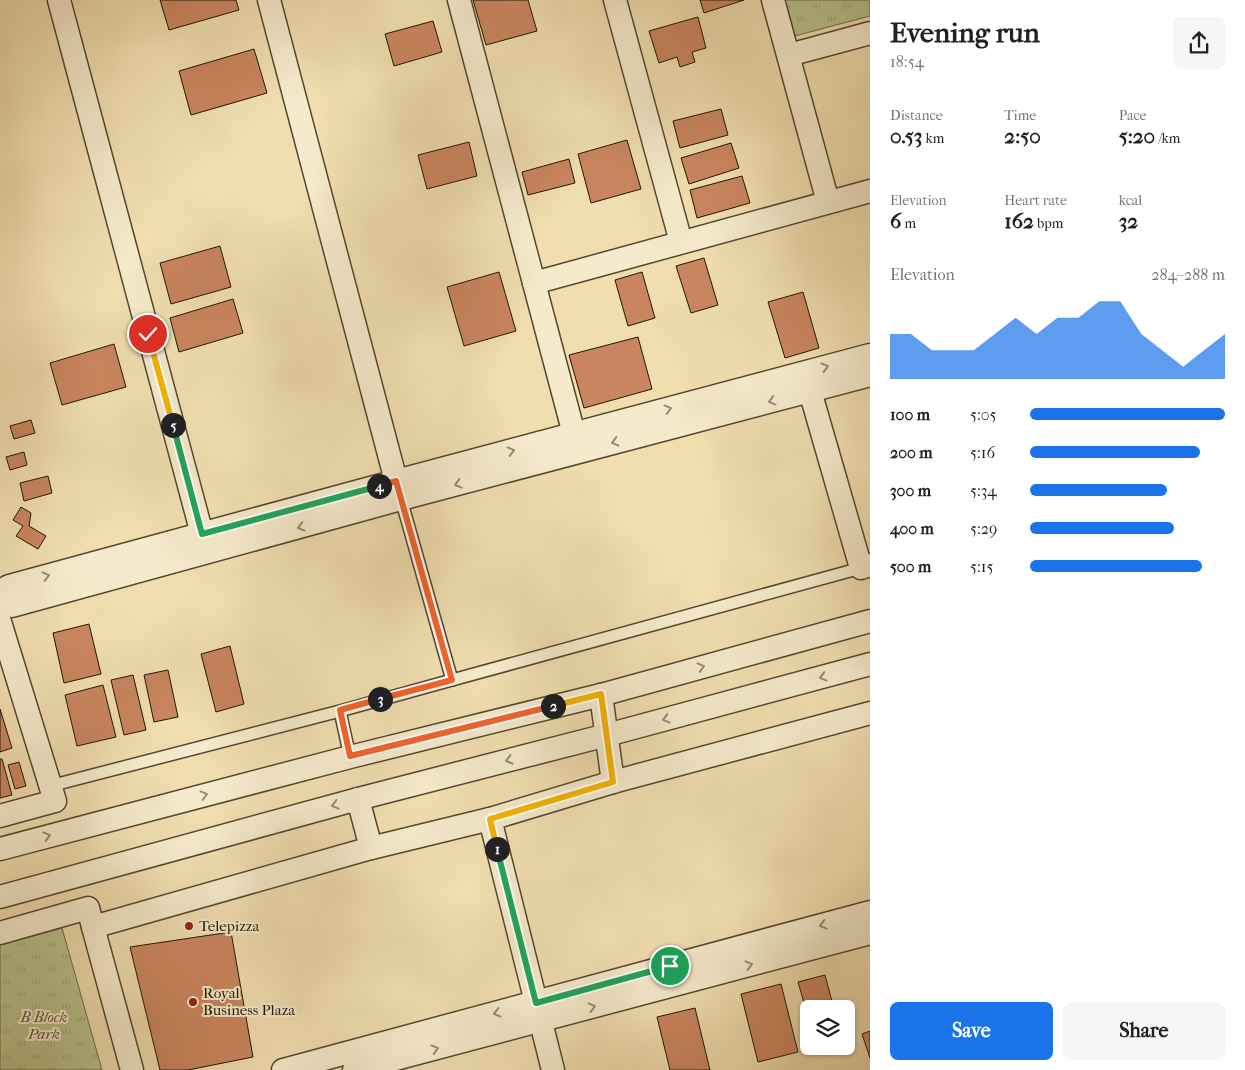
<!DOCTYPE html>
<meta charset="utf-8">
<style>
body{margin:0;font-family:"IM FELL French Canon",serif;background:#f6f6f6;color:#222;height:100vh;display:flex;flex-direction:column;font-size:19px;white-space:nowrap}
*{box-sizing:border-box;margin:0}
p{font-size:16px;color:#767676}
.icon{flex:none;width:28px;height:28px;fill:none;stroke:currentColor;stroke-width:2;stroke-linecap:round;stroke-linejoin:round}
.map{position:relative;flex:1;overflow:hidden}
.details{display:flex;flex-direction:column;background:#fff;width:375px}
.details>*{flex:none}
.buttons{position:absolute;left:800px;top:1000px;display:grid;gap:10px}
.buttons a{display:grid;place-items:center;width:55px;height:55px;border-radius:8px;background:#fff;box-shadow:0 1px 4px #0004;font-size:25px}
.pin{position:absolute;display:grid;place-items:center;width:42px;height:42px;color:#fff;margin:-21px;border:2px solid #fff;border-radius:50%;box-shadow:0 1px 5px #0007}
.km{position:absolute;width:25px;height:25px;margin:-12px;border-radius:50%;background:#222;color:#fff;font-size:14px;line-height:25px;text-align:center}
.round{display:grid;place-items:center;flex:none;width:52px;height:52px;border-radius:8px;background:#f6f6f6}
.summary{display:flex;align-items:center;justify-content:space-between;height:85px;padding:0 20px}
h1{font-size:28px;font-weight:800;line-height:38px}
.metrics{display:grid;grid-template-columns:repeat(3,1fr);gap:8px;height:85px;padding:5px 20px}
.metrics div{display:grid;align-content:center}
.metrics b{font-size:21px;font-weight:800}
.metrics small{font-size:14px;font-weight:400}
.metrics p{font-size:14px}
.chart{height:140px;padding:10px 20px}
.chart p{display:flex;justify-content:space-between}
.chart svg{width:100%;height:90px;margin-top:5px;fill:#1a73e8;opacity:.7}
.button{display:flex;gap:10px;margin-top:auto;padding:10px 20px}
.button a{flex:1;height:58px;border-radius:8px;background:#1a73e8;color:#fff;font-size:20px;font-weight:800;line-height:58px;text-align:center}
.button a+a{background:#f6f6f6;color:#222}
ul{padding:0 20px;list-style:none;font-size:16px}
li{display:grid;grid-template-columns:80px 60px 1fr;align-items:center;height:38px}
li i{height:12px;border-radius:6px;background:#1a73e8}
main{display:flex;flex:1;min-height:0}
.map>svg:first-child{display:block}
</style>
<main>
<div class="map">
<svg width="870" height="1070" viewBox="0 0 870 1070">
<defs>
<pattern id="park-tufts" width="24" height="20" patternUnits="userSpaceOnUse" patternTransform="scale(1.25)"><rect width="24" height="20" fill="#b8c18b"/><path d="M3 7l-1-3M5 7V3M7 7l1-3M15 17l-1-3M17 17v-4M19 17l1-3" fill="none" stroke="#9ea576"/></pattern>
</defs>
<rect width="100%" height="100%" fill="#f0deaf"/>
<filter id="stains"><feTurbulence type="fractalNoise" baseFrequency=".004" numOctaves="4"/><feColorMatrix values="0 0 0 0 .2 0 0 0 0 .09 0 0 0 0 .02 0 0 0 .5 -.17"/></filter>
<radialGradient id="worn" r=".72"><stop offset=".6" stop-color="#630" stop-opacity="0"/><stop offset="1" stop-color="#630" stop-opacity=".3"/></radialGradient>
<g fill="url(#park-tufts)" stroke="#6c6b48">
<path d="M781,0H870V16L791,37Z"/>
<path d="M62,928L102,1070H0V945Z"/>
</g>
<g fill="#c9855f" stroke="#201506">
<path d="M160,0H236L239,10L169,30Z"/>
<path d="M473,0H528L537,31L486,45Z"/>
<path d="M700,0H744L704,13Z"/>
<path d="M698,17L706,48L692,52L695,62L680,67L677,57L659,63L649,31Z"/>
<path d="M433,21L442,52L394,66L385,34Z"/>
<path d="M254,49L267,93L191,115L179,71Z"/>
<path d="M721,109L728,135L680,148L673,121Z"/>
<path d="M627,140L641,189L591,203L578,154Z"/>
<path d="M469,142L477,176L427,189L418,155Z"/>
<path d="M731,143L739,168L689,184L681,158Z"/>
<path d="M569,159L575,183L528,195L522,172Z"/>
<path d="M742,176L750,203L697,218L690,190Z"/>
<path d="M220,246L231,287L171,304L160,263Z"/>
<path d="M704,258L718,305L691,313L676,266Z"/>
<path d="M499,272L516,331L464,346L447,287Z"/>
<path d="M642,272L655,318L628,326L615,280Z"/>
<path d="M803,292L819,348L785,358L768,302Z"/>
<path d="M233,299L243,333L179,352L170,318Z"/>
<path d="M638,337L652,389L584,408L569,355Z"/>
<path d="M114,344L126,387L62,405L50,363Z"/>
<path d="M31,420L35,433L14,439L10,426Z"/>
<path d="M24,452L27,465L10,470L6,457Z"/>
<path d="M48,476L52,493L24,501L20,483Z"/>
<path d="M21,507L31,513L29,526L46,536L38,549L16,536L23,526L13,520Z"/>
<path d="M89,624L101,674L64,683L53,633Z"/>
<path d="M230,646L244,704L216,712L201,654Z"/>
<path d="M168,670L178,717L154,722L144,675Z"/>
<path d="M133,675L146,730L124,735L111,680Z"/>
<path d="M103,685L116,737L77,746L65,695Z"/>
<path d="M0,709L12,748L0,752Z"/>
<path d="M0,759H2L12,795L0,798Z"/>
<path d="M19,762L26,786L15,789L8,765Z"/>
<path d="M231,932L253,1057L188,1070H160L130,947Z"/>
<path d="M825,975L834,1009H809V1020L798,982Z"/>
<path d="M781,984L798,1052L758,1062L741,994Z"/>
<path d="M695,1008L710,1070H670L657,1017Z"/>
<path d="M870,1031V1058L862,1034Z"/>
</g>
<g fill="none" stroke-linecap="round" stroke-linejoin="round">
<defs>
<g id="lane">
<path d="M452,680L861,568"/>
<path d="M340,711L452,680L401,499"/>
<path d="M50,786L340,711L350,757"/>
</g>
<g id="street">
<path d="M59,0L202,534"/>
<path d="M269,0L400,496"/>
<path d="M459,0L574,434"/>
<path d="M615,0L681,242"/>
<path d="M773,0L828,202"/>
<path d="M789,55L870,33"/>
<path d="M534,283L870,191"/>
<path d="M810,391L861,568L870,565"/>
<path d="M0,591L9,586L396,481L870,355"/>
<path d="M0,600L12,606L401,499L870,375"/>
<path d="M0,622L55,801L0,816"/>
<path d="M601,695L613,782"/>
<path d="M358,799L371,848"/>
<path d="M490,819L553,1070"/>
<path d="M0,849L350,757L601,695L870,621"/>
<path d="M0,897L358,799L607,735L870,664"/>
<path d="M93,927L132,1070"/>
<path d="M0,933L88,908L93,927L371,848L490,819L613,782L870,713"/>
<path d="M283,1070L870,912"/>
<path d="M354,1070L870,933"/>
</g>
</defs>
<use href="#lane" stroke="#544730" stroke-width="14"/>
<use href="#street" stroke="#544730" stroke-width="25"/>
<use href="#lane" stroke="#f5eacb" stroke-width="11"/>
<use href="#street" stroke="#f5eacb" stroke-width="22"/>
</g>
<defs><path id="oneway-chevron" d="M-2-3.5L2.5 0L-2 3.5" fill="none" stroke-width="1.6" stroke-linecap="round" stroke-linejoin="round" transform="scale(1.25)"/></defs>
<g stroke="#958a72">
<use href="#oneway-chevron" transform="translate(825 367) rotate(-15)"/>
<use href="#oneway-chevron" transform="translate(772 401) rotate(165)"/>
<use href="#oneway-chevron" transform="translate(668 409) rotate(-15)"/>
<use href="#oneway-chevron" transform="translate(615 442) rotate(165)"/>
<use href="#oneway-chevron" transform="translate(511 451) rotate(-15)"/>
<use href="#oneway-chevron" transform="translate(458 484) rotate(165)"/>
<use href="#oneway-chevron" transform="translate(301 527) rotate(165)"/>
<use href="#oneway-chevron" transform="translate(46 576) rotate(-15)"/>
<use href="#oneway-chevron" transform="translate(701 667) rotate(-15)"/>
<use href="#oneway-chevron" transform="translate(823 677) rotate(165)"/>
<use href="#oneway-chevron" transform="translate(666 719) rotate(165)"/>
<use href="#oneway-chevron" transform="translate(509 760) rotate(166)"/>
<use href="#oneway-chevron" transform="translate(204 795) rotate(-15)"/>
<use href="#oneway-chevron" transform="translate(335 805) rotate(165)"/>
<use href="#oneway-chevron" transform="translate(47 836) rotate(-15)"/>
<use href="#oneway-chevron" transform="translate(823 925) rotate(165)"/>
<use href="#oneway-chevron" transform="translate(749 965) rotate(-15)"/>
<use href="#oneway-chevron" transform="translate(592 1007) rotate(-15)"/>
<use href="#oneway-chevron" transform="translate(497 1013) rotate(165)"/>
<use href="#oneway-chevron" transform="translate(435 1049) rotate(-15)"/>
</g>
<g fill="none" stroke-linecap="round" stroke-linejoin="round">
<defs>
<path id="split-1" d="M497,849L536,1003L670,966"/>
<path id="split-2" d="M497,849L490,819L613,782L601,694L553,706"/>
<path id="split-3" d="M380,699L340,710L350,756L553,706"/>
<path id="split-4" d="M379,486L396,481L452,680L380,699"/>
<path id="split-5" d="M173,425L202,534L379,486"/>
<path id="split-6" d="M148,334L173,425"/>
</defs>
<use href="#split-1" stroke="#fff" stroke-width="10"/>
<use href="#split-2" stroke="#fff" stroke-width="10"/>
<use href="#split-3" stroke="#fff" stroke-width="10"/>
<use href="#split-4" stroke="#fff" stroke-width="10"/>
<use href="#split-5" stroke="#fff" stroke-width="10"/>
<use href="#split-6" stroke="#fff" stroke-width="10"/>
<use href="#split-1" stroke="#22a559" stroke-width="6"/>
<use href="#split-2" stroke="#f5b400" stroke-width="6"/>
<use href="#split-3" stroke="#f0652b" stroke-width="6"/>
<use href="#split-4" stroke="#f0652b" stroke-width="6"/>
<use href="#split-5" stroke="#22a559" stroke-width="6"/>
<use href="#split-6" stroke="#f5b400" stroke-width="6"/>
</g>
<g fill="#8f2418" stroke="#f5eacb" stroke-width="2">
<circle cx="189" cy="926" r="5"/>
<circle cx="193" cy="1002" r="5"/>
</g>
<g text-anchor="middle" stroke-width="4" stroke-linejoin="round" paint-order="stroke">
<g font-size="15" fill="#201506" stroke="#f5eacb" text-anchor="start">
<text x="199" y="931">Telepizza</text>
<text x="203" y="998">Royal<tspan x="203" dy="17">Business Plaza</tspan></text>
</g>
<g font-size="15" font-style="italic" fill="#555135" stroke="#f5eacb">
<text x="44" y="1022">B Block<tspan x="44" dy="17">Park</tspan></text>
</g>
</g>
<rect width="100%" height="100%" filter="url(#stains)"/>
<rect width="100%" height="100%" fill="url(#worn)"/>
</svg>
<div class="buttons">
<a><svg class="icon" aria-label="layers" viewBox="0 0 24 24"><path d="M12 4l9 5-9 5-9-5zM3 14l9 5 9-5"/></svg></a>
</div>
<div class="pin" style="left:670px;top:966px;background:#1e9e55"><svg class="icon" aria-label="arrive" viewBox="0 0 24 24"><path d="M6 21V4h12l-3 4 3 4H6"/></svg></div>
<div class="pin" style="left:148px;top:334px;background:#d93025"><svg class="icon" aria-label="check" viewBox="0 0 24 24"><path d="M5 12l5 5 9-10"/></svg></div>
<b class="km" style="left:497px;top:849px">1</b>
<b class="km" style="left:553px;top:706px">2</b>
<b class="km" style="left:380px;top:699px">3</b>
<b class="km" style="left:379px;top:486px">4</b>
<b class="km" style="left:173px;top:425px">5</b>
</div>
<section class="details">
<div class="summary"><div><h1>Evening run</h1><p>18:54</p></div><a class="round"><svg class="icon" aria-label="share" viewBox="0 0 24 24"><path d="M12 15V3M7 8l5-5 5 5M5 13v7h14v-7"/></svg></a></div>
<div class="metrics">
<div><p>Distance</p><b>0.53<small> km</small></b></div>
<div><p>Time</p><b>2:50</b></div>
<div><p>Pace</p><b>5:20<small> /km</small></b></div>
</div>
<div class="metrics">
<div><p>Elevation</p><b>6<small> m</small></b></div>
<div><p>Heart rate</p><b>162<small> bpm</small></b></div>
<div><p>kcal</p><b>32</b></div>
</div>
<div class="chart"><p><span>Elevation</span>284–288 m</p>
<svg viewBox="0 0 160 44" preserveAspectRatio="none"><path d="M0 44V22L10 22L20 30L30 30L40 30L50 22L60 14L70 22L80 14L90 14L100 6L110 6L120 22L130 30L140 38L150 30L160 22V44z"/></svg>
</div>
<ul>
<li><b>100 m</b>5:05<i style="width:100%"></i></li>
<li><b>200 m</b>5:16<i style="width:87%"></i></li>
<li><b>300 m</b>5:34<i style="width:70%"></i></li>
<li><b>400 m</b>5:29<i style="width:74%"></i></li>
<li><b>500 m</b>5:15<i style="width:88%"></i></li>
</ul>
<div class="button"><a>Save</a><a>Share</a></div>
</section>
</main>
